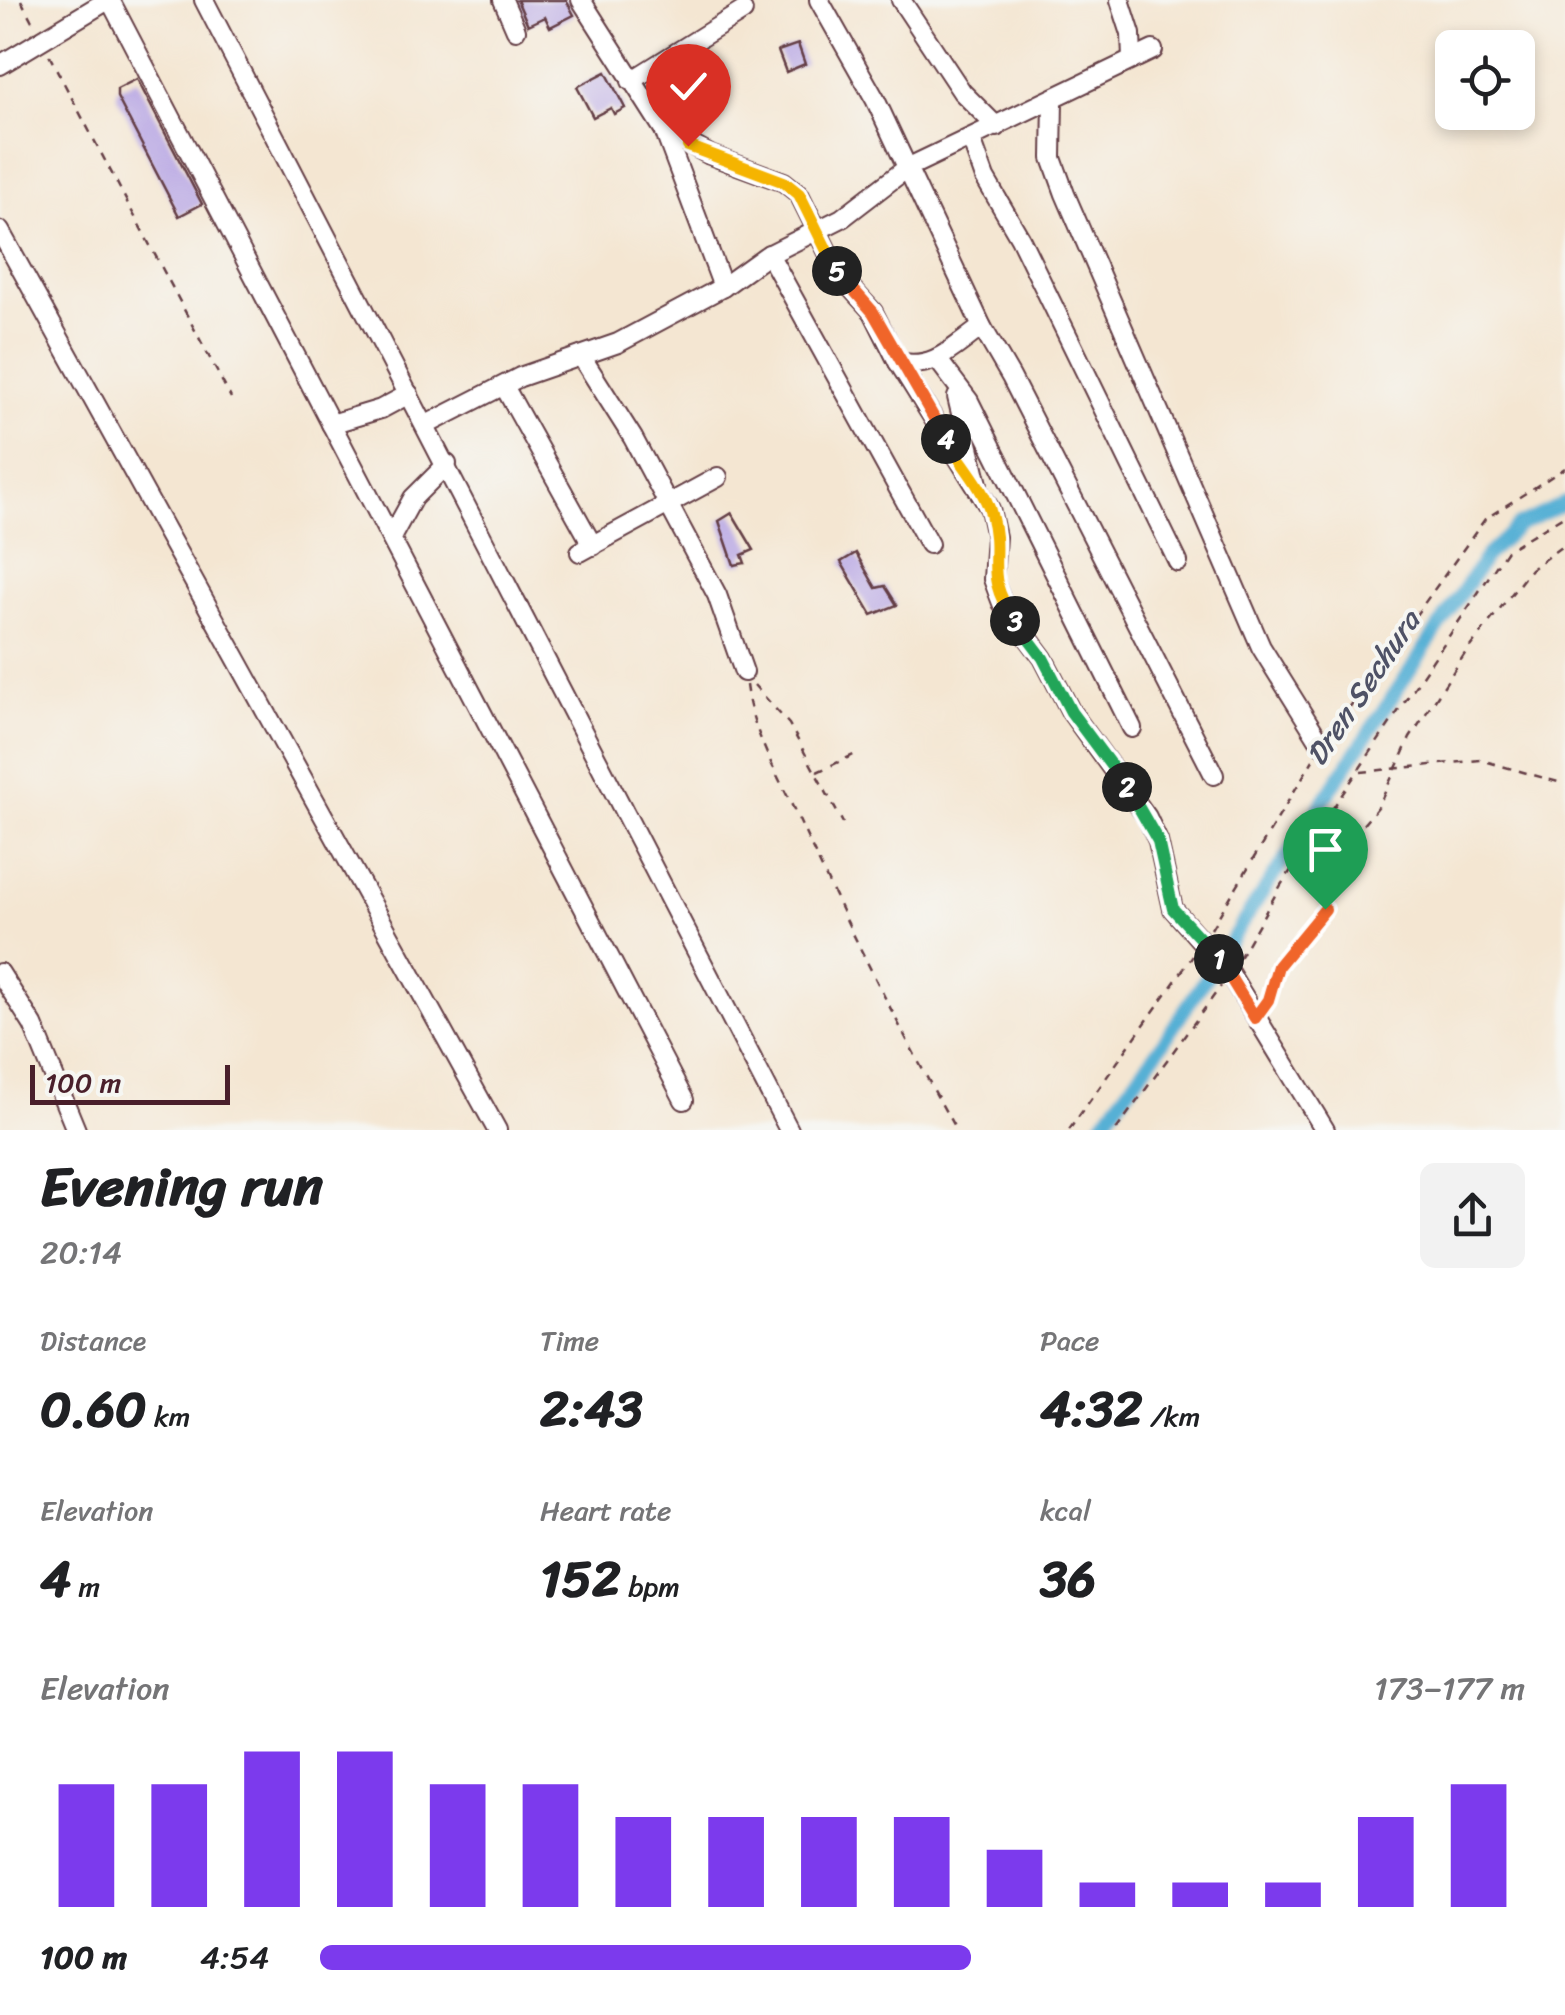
<!DOCTYPE html>
<meta charset="utf-8">
<style>
body{margin:0;font-family:Sriracha,sans-serif;background:#f2f2f2;color:#202124;height:100vh;display:flex;flex-direction:column;font-size:38px;white-space:nowrap}
*{box-sizing:border-box;margin:0}
p{font-size:32px;color:#757577}
.icon{flex:none;width:55px;height:55px;fill:none;stroke:currentColor;stroke-width:2;stroke-linecap:round;stroke-linejoin:round}
.map{position:relative;height:1130px;overflow:hidden}
.details{display:flex;flex-direction:column;background:#fff;flex:1}
.details>*{flex:none}
.controls{position:absolute;left:1435px;top:30px;display:grid;gap:20px}
.controls a{display:grid;place-items:center;width:100px;height:100px;border-radius:15px;background:#fff;box-shadow:0 5px 15px #0003;font-size:50px}
.scale{position:absolute;left:30px;bottom:25px;width:200px;box-sizing:border-box;padding-left:10px;border:5px solid #4a1f2b;border-top:0;font-size:28px;line-height:35px;white-space:nowrap;color:#4a1f2b;-webkit-text-stroke:8px #f6f6f2;paint-order:stroke}
.pin{position:absolute;display:grid;place-items:center;width:85px;height:85px;color:#fff;margin:-102px -42px;border-radius:50% 50% 50% 0;rotate:-45deg;box-shadow:0 0 10px #0007}
.pin .icon{rotate:45deg}
.km{position:absolute;width:50px;height:50px;margin:-25px;border-radius:50%;background:#222;color:#fff;font-size:28px;line-height:50px;text-align:center}
.round{display:grid;place-items:center;flex:none;width:105px;height:105px;border-radius:15px;background:#f2f2f2}
.summary{display:flex;align-items:center;justify-content:space-between;height:170px;padding:0 40px}
h1{font-size:55px;font-weight:700;line-height:75px}
.figures{display:grid;grid-template-columns:repeat(3,1fr);gap:15px;height:170px;padding:10px 40px}
.figures div{display:grid;align-content:center}
.figures b{font-size:50px;font-weight:700}
.figures small{font-size:28px;font-weight:400}
.figures p{font-size:28px}
.chart{height:280px;padding:20px 40px}
.chart p{display:flex;justify-content:space-between}
.chart svg{width:100%;height:180px;margin-top:10px;stroke:#7c3aed;stroke-width:6}
ul{padding:0 40px;list-style:none;font-size:32px}
li{display:grid;grid-template-columns:160px 120px 1fr;align-items:center;height:75px}
li i{height:25px;border-radius:12px;background:#7c3aed}
.map>svg:first-child{display:block}
</style>
<div class="map">
<svg width="1565" height="1130" viewBox="0 0 1565 1130">
<rect width="100%" height="100%" fill="#f6f6f2"/>
<filter id="ink" filterUnits="userSpaceOnUse"><feTurbulence type="fractalNoise" baseFrequency=".01" numOctaves="2"/><feDisplacementMap in="SourceGraphic" scale="20" xChannelSelector="R" yChannelSelector="G"/><feConvolveMatrix kernelMatrix="1 2 1 2 8 2 1 2 1" color-interpolation-filters="sRGB"/></filter>
<filter id="wash" filterUnits="userSpaceOnUse"><feTurbulence type="fractalNoise" baseFrequency=".0048" numOctaves="4" result="noise"/><feDisplacementMap in="SourceGraphic" scale="40" xChannelSelector="R" yChannelSelector="G"/><feGaussianBlur stdDeviation="2.25" result="paint"/><feColorMatrix in="noise" values="0 0 0 0 0 0 0 0 0 0 0 0 0 0 0 0 0 1.4 0 .05"/><feComposite in="paint" operator="in"/></filter>
<g filter="url(#wash)">
<rect width="100%" height="100%" fill="#f4e6d2"/>
<g fill="none" stroke-linecap="round" stroke-linejoin="round">
<path stroke="#57b0d5" stroke-width="14" d="M1097,1130L1156,1053L1486,556L1519,525L1565,503"/>
</g>
<g id="blocks">
<g fill="#bcabe4">
<path d="M517,0H566L574,15L550,27L545,17L528,25Z"/>
<path d="M798,44L805,64L786,72L778,51Z"/>
<path d="M606,72L625,108L614,114L611,108L593,117L577,87Z"/>
<path d="M137,79L202,204L179,216L117,97V89Z"/>
<path d="M732,513L754,550L742,555L745,563L734,565L719,521Z"/>
<path d="M856,553L876,588L885,586L897,605L872,615L841,562Z"/>
</g>
</g>
</g>
<g filter="url(#ink)">
<use href="#blocks" fill-opacity="0" stroke="#643d44" stroke-width="2.5"/>
<g fill="none" stroke-linecap="round" stroke-linejoin="round">
<defs>
<g id="minor">
<path d="M110,0L684,1100"/>
<path d="M204,0L789,1130"/>
<path d="M503,0L516,30"/>
<path d="M581,0L664,130L723,287"/>
<path d="M819,0L875,99L982,327L1011,377L1214,775"/>
<path d="M901,0L962,92L997,127"/>
<path d="M1120,0L1131,34L1132,59"/>
<path d="M0,65L108,0"/>
<path d="M631,81L743,11"/>
<path d="M1053,100L1052,158L1065,194L1261,647L1322,745"/>
<path d="M664,130L710,155L784,182L799,194L839,275L873,312L898,362L990,509L996,537L993,579L1002,603L1043,658L1071,712L1147,817L1158,841L1173,909L1230,974L1325,1130"/>
<path d="M971,139L985,178L1020,238L1178,562"/>
<path d="M0,231L497,1130"/>
<path d="M769,254L929,544"/>
<path d="M581,356L633,438L717,595L744,672"/>
<path d="M938,360L969,401L1132,728"/>
<path d="M898,362C934,371 954,346 982,327"/>
<path d="M504,386L593,546"/>
<path d="M957,397L978,484"/>
<path d="M331,424L381,409L409,394"/>
<path d="M426,425L520,377L618,343L723,287L766,256L842,218L907,168L1153,50"/>
<path d="M391,538L413,498L447,464"/>
<path d="M580,552L718,477"/>
<path d="M0,973L33,1025L76,1130"/>
</g>
</defs>
<use href="#minor" stroke="#643d44" stroke-width="22"/>
<g stroke="#643d44" stroke-width="2.5" stroke-dasharray="8 8" stroke-linecap="butt">
<path d="M21,0L34,25"/>
<path d="M49,55L231,398"/>
<path d="M746,685C752,733 779,777 799,820C848,926 899,1029 956,1130"/>
<path d="M754,685L789,724L843,823"/>
<path d="M1331,733L1485,519L1565,468"/>
<path d="M817,772L860,752"/>
<path d="M1361,772L1481,760L1565,784"/>
<path d="M1211,929L1313,760"/>
<path d="M1239,958L1281,885L1507,550L1565,515"/>
<path d="M1265,1005L1278,966L1325,909L1356,833L1378,807L1410,738L1466,652L1531,569L1565,544"/>
<path d="M1069,1130L1193,956"/>
<path d="M1116,1130L1221,986"/>
</g>
<use href="#minor" stroke="#fff" stroke-width="18"/>
</g>
</g>
<g fill="none" stroke-linecap="round" stroke-linejoin="round" filter="url(#ink)">
<defs>
<path id="split-1" d="M1219,959L1255,1018L1268,1000L1278,966L1325,909"/>
<path id="split-2" d="M1127,787L1158,841L1173,909L1219,959"/>
<path id="split-3" d="M1015,621L1043,658L1071,712L1127,787"/>
<path id="split-4" d="M946,439C960,462 984,488 991,514C1004,562 981,571 1015,621"/>
<path id="split-5" d="M837,271L873,312L946,439"/>
<path id="split-6" d="M688,146L784,182L799,194L837,271"/>
</defs>
<use href="#split-1" stroke="#fff" stroke-width="20"/>
<use href="#split-2" stroke="#fff" stroke-width="20"/>
<use href="#split-3" stroke="#fff" stroke-width="20"/>
<use href="#split-4" stroke="#fff" stroke-width="20"/>
<use href="#split-5" stroke="#fff" stroke-width="20"/>
<use href="#split-6" stroke="#fff" stroke-width="20"/>
<use href="#split-1" stroke="#f0652b" stroke-width="12"/>
<use href="#split-2" stroke="#22a559" stroke-width="12"/>
<use href="#split-3" stroke="#22a559" stroke-width="12"/>
<use href="#split-4" stroke="#f5b400" stroke-width="12"/>
<use href="#split-5" stroke="#f0652b" stroke-width="12"/>
<use href="#split-6" stroke="#f5b400" stroke-width="12"/>
</g>
<g text-anchor="middle" stroke-width="8" stroke-linejoin="round" paint-order="stroke">
<g font-size="30" font-style="italic" fill="#4f5266" stroke="#f6f6f2">
<text transform="translate(1363 688) rotate(-56)" y="10">Dren Sechura</text>
</g>
</g>
</svg>
<div class="controls">
<a><svg class="icon" aria-label="locate" viewBox="0 0 24 24"><circle cx="12" cy="12" r="6"/><path d="M12 2v4M12 18v4M2 12h4M18 12h4"/></svg></a>
</div>
<div class="scale">100 m</div>
<div class="pin" style="left:1325px;top:909px;background:#1e9e55"><svg class="icon" aria-label="arrive" viewBox="0 0 24 24"><path d="M6 21V4h12l-3 4 3 4H6"/></svg></div>
<div class="pin" style="left:688px;top:146px;background:#d93025"><svg class="icon" aria-label="check" viewBox="0 0 24 24"><path d="M5 12l5 5 9-10"/></svg></div>
<b class="km" style="left:1219px;top:959px">1</b>
<b class="km" style="left:1127px;top:787px">2</b>
<b class="km" style="left:1015px;top:621px">3</b>
<b class="km" style="left:946px;top:439px">4</b>
<b class="km" style="left:837px;top:271px">5</b>
</div>
<section class="details">
<div class="summary"><div><h1>Evening run</h1><p>20:14</p></div><a class="round"><svg class="icon" aria-label="share" viewBox="0 0 24 24"><path d="M12 15V3M7 8l5-5 5 5M5 13v7h14v-7"/></svg></a></div>
<div class="figures">
<div><p>Distance</p><b>0.60<small> km</small></b></div>
<div><p>Time</p><b>2:43</b></div>
<div><p>Pace</p><b>4:32<small> /km</small></b></div>
</div>
<div class="figures">
<div><p>Elevation</p><b>4<small> m</small></b></div>
<div><p>Heart rate</p><b>152<small> bpm</small></b></div>
<div><p>kcal</p><b>36</b></div>
</div>
<div class="chart"><p><span>Elevation</span>173–177 m</p>
<svg viewBox="0 0 160 44" preserveAspectRatio="none"><path d="M5 44V14M15 44V14M25 44V6M35 44V6M45 44V14M55 44V14M65 44V22M75 44V22M85 44V22M95 44V22M105 44V30M115 44V38M125 44V38M135 44V38M145 44V22M155 44V14"/></svg>
</div>
<ul>
<li><b>100 m</b>4:54<i style="width:54%"></i></li>
</ul>
</section>
